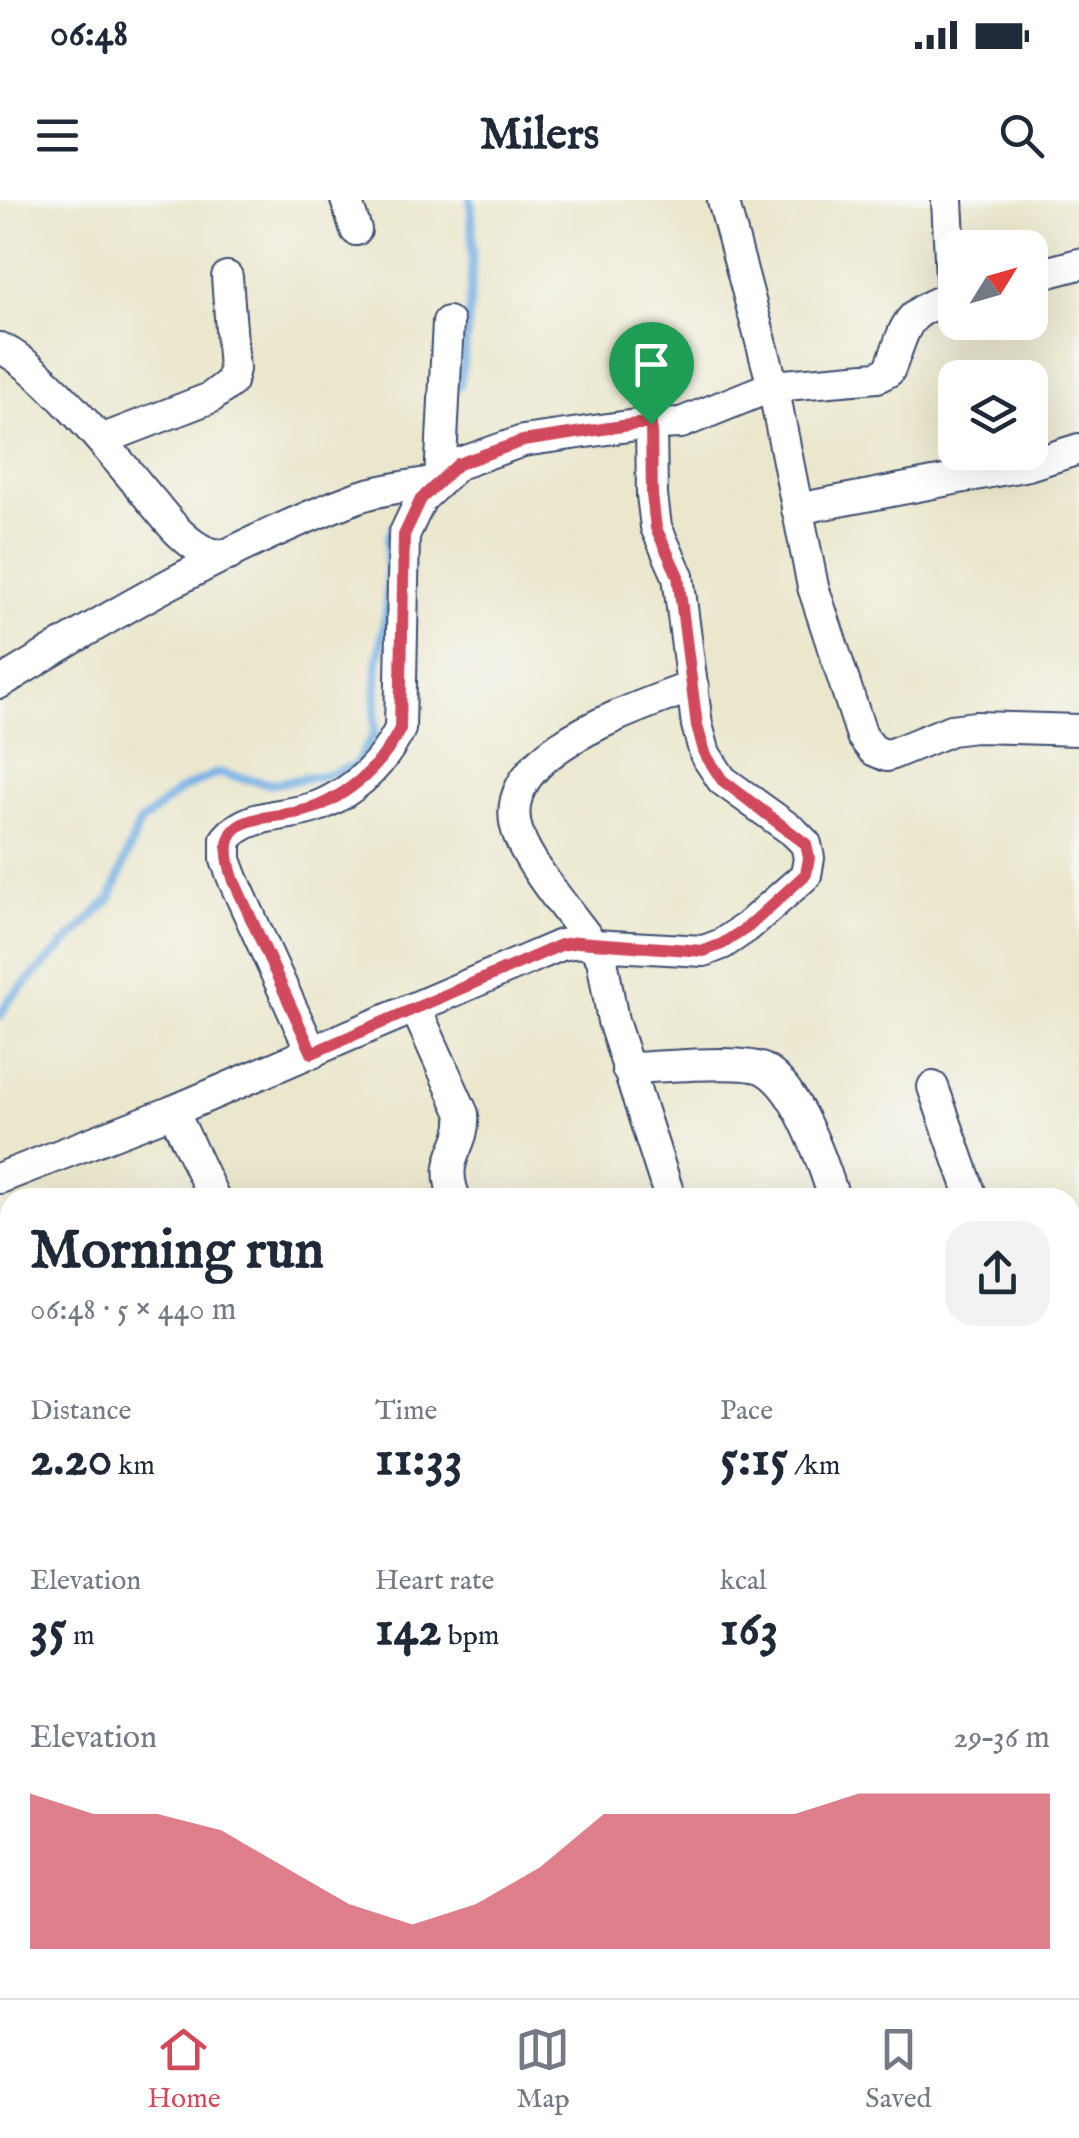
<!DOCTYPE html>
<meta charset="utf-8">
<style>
body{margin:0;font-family:"IM FELL English",serif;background:#f2f2f3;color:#1f2937;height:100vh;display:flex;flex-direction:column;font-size:38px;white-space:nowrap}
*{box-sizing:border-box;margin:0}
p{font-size:32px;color:#747a83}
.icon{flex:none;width:55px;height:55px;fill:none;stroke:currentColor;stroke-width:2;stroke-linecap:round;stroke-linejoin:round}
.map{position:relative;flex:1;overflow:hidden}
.side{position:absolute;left:0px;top:988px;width:1080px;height:812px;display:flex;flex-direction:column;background:#fff;border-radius:30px 30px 0 0;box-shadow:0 10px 40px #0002}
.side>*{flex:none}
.needle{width:65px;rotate:53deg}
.fabs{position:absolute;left:938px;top:30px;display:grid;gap:20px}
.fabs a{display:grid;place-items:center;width:110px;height:110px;border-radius:20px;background:#fff;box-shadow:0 10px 40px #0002;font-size:50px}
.pin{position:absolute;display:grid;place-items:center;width:85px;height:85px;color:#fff;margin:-102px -42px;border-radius:50% 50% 50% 0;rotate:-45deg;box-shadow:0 0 10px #0007}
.pin .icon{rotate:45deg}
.round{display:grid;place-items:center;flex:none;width:105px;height:105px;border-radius:30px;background:#f2f2f3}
.headline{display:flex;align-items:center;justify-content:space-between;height:170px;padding:0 30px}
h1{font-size:55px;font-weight:800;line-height:75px}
.figures{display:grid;grid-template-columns:repeat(3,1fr);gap:15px;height:170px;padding:10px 30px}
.figures div{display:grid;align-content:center}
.figures b{font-size:50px;font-weight:800}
.figures small{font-size:28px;font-weight:400}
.figures p{font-size:28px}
.chart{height:280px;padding:20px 30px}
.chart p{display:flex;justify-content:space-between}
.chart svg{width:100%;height:180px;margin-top:10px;fill:#d1495b;opacity:.7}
.status{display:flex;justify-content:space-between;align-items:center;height:70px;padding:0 50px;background:#fff;direction:ltr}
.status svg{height:28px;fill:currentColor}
header{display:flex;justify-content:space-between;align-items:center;height:130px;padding:0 30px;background:#fff;font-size:45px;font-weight:800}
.tabs{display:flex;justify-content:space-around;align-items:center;height:140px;border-top:2px solid #e0e1e3;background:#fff;font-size:28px;color:#747a83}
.tabs a{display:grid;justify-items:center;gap:5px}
.tabs .active{color:#d1495b}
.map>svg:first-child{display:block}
</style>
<div class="status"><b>06:48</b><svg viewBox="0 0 49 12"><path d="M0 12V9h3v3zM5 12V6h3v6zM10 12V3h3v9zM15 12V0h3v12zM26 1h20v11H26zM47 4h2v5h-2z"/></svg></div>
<header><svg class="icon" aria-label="menu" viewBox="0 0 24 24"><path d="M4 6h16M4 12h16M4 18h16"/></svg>Milers<svg class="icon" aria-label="search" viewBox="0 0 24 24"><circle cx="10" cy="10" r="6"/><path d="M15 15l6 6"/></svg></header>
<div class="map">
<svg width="1079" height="1798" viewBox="0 0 1079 1798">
<rect width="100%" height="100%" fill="#f6f6f2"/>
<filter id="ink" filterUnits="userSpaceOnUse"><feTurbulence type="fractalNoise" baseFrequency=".01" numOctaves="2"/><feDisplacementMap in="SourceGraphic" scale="20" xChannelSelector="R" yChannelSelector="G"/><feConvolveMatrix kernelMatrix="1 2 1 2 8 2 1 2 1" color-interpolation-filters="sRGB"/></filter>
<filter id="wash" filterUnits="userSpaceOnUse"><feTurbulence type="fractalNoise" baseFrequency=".0048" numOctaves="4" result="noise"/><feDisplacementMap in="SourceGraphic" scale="40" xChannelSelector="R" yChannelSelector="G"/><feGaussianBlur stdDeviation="2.25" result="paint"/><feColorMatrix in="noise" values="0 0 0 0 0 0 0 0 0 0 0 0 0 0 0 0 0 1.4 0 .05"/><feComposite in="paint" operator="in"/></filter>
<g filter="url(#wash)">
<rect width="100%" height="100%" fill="#ebe7cc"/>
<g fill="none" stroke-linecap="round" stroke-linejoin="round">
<g stroke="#71aee3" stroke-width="9">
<path d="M459,186C470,123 475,64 471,0"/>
<path d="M0,816L8,801L111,698L139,624L180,590L218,573L271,584L325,575L355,566L374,535L378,462L387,410L388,338L393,327"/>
</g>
</g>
</g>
<g filter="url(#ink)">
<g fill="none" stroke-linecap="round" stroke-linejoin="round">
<defs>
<g id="street">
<path d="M346,0L356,30"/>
<path d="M723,0L773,186L813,387L862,536L873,550L887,556L951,530L975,527L1079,530"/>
<path d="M947,0L952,97"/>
<path d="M1030,77L1079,64"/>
<path d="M0,148C42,165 120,263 151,300C167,319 184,343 207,352C214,355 222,355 229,355"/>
<path d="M651,224L652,295L656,327L678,376L697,525L705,554L722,580L794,632L806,644L809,658L806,675L747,727L722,744L704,751L593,745C571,714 532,670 519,636C486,553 638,508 693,486"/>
<path d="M101,240L210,198L231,182L234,169L227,77"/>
<path d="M797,309L1028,265L1079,249"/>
<path d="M0,483C113,413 233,344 358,297C384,288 414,286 440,280L448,122"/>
<path d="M416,809L463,914C466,949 438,956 455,998"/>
<path d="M312,853L234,681L226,660V639C250,610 289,619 321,605C357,589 383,563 400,529L404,335L421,299L458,264L523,241L636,225L681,223L773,186L877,177L889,171C908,124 901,114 955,96"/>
<path d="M627,868C655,868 745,858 765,870C798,889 823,963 834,998"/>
<path d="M933,887L972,998"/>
<path d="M173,911L214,998"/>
<path d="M0,978L173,911L561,745L578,742L593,745L602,759L613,821L670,998"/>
<path d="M1070,1263L1079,1283"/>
<path d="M0,1270L10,1266"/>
<path d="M0,1455L10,1442"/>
<path d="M1070,1466L1079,1463"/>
<path d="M0,1582L10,1579"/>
<path d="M1070,1582L1079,1606"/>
<path d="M0,1778L10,1782"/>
<path d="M35,1790L59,1798"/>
<path d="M687,1790L690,1798"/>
<path d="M933,1790L936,1798"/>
<path d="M593,1798L610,1790"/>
</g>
</defs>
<use href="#street" stroke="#3a4b6e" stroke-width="34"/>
<use href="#street" stroke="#fff" stroke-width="30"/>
</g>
</g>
<g fill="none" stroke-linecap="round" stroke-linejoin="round" filter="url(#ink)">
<defs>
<path id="route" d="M636,224H651L652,295L656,328L678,376L697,526L705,554L722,580L806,644L809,658L806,674L748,727L722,744L704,751L578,742L561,745L312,853L234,681C206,600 276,627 323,604C358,587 383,563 400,529L404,335L421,299L458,264L523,241Z"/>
</defs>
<use href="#route" stroke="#fff" stroke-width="20"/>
<use href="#route" stroke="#d1495b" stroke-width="12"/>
</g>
</svg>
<div class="fabs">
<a><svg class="needle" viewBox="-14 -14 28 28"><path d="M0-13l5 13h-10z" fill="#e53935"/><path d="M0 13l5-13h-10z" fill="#747a83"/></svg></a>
<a><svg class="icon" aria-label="layers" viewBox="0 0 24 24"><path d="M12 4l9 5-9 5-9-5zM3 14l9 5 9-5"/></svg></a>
</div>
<div class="pin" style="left:651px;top:224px;background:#1e9e55"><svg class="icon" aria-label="arrive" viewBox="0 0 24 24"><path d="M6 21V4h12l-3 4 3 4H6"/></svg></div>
<section class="side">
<div class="headline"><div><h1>Morning run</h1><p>06:48 · 5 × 440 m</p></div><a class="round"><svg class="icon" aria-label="share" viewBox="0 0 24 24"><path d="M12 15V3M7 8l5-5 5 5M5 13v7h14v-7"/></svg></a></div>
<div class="figures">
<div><p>Distance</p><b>2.20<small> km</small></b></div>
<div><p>Time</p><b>11:33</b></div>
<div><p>Pace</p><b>5:15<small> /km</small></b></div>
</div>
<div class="figures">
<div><p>Elevation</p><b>35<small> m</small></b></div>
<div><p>Heart rate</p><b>142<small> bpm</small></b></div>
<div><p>kcal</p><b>163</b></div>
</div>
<div class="chart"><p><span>Elevation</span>29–36 m</p>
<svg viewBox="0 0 160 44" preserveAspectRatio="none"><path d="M0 44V6L10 11L20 11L30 15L40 24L50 33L60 38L70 33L80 24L90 11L100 11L110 11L120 11L130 6L140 6L150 6L160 6V44z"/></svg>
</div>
</section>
</div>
<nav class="tabs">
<a class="active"><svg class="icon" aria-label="home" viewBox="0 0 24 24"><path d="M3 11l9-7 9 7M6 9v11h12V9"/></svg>Home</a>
<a><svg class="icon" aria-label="map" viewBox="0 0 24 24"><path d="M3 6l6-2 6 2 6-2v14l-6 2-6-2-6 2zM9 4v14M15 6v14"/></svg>Map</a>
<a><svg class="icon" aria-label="saved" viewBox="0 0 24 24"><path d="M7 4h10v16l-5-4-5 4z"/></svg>Saved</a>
</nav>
